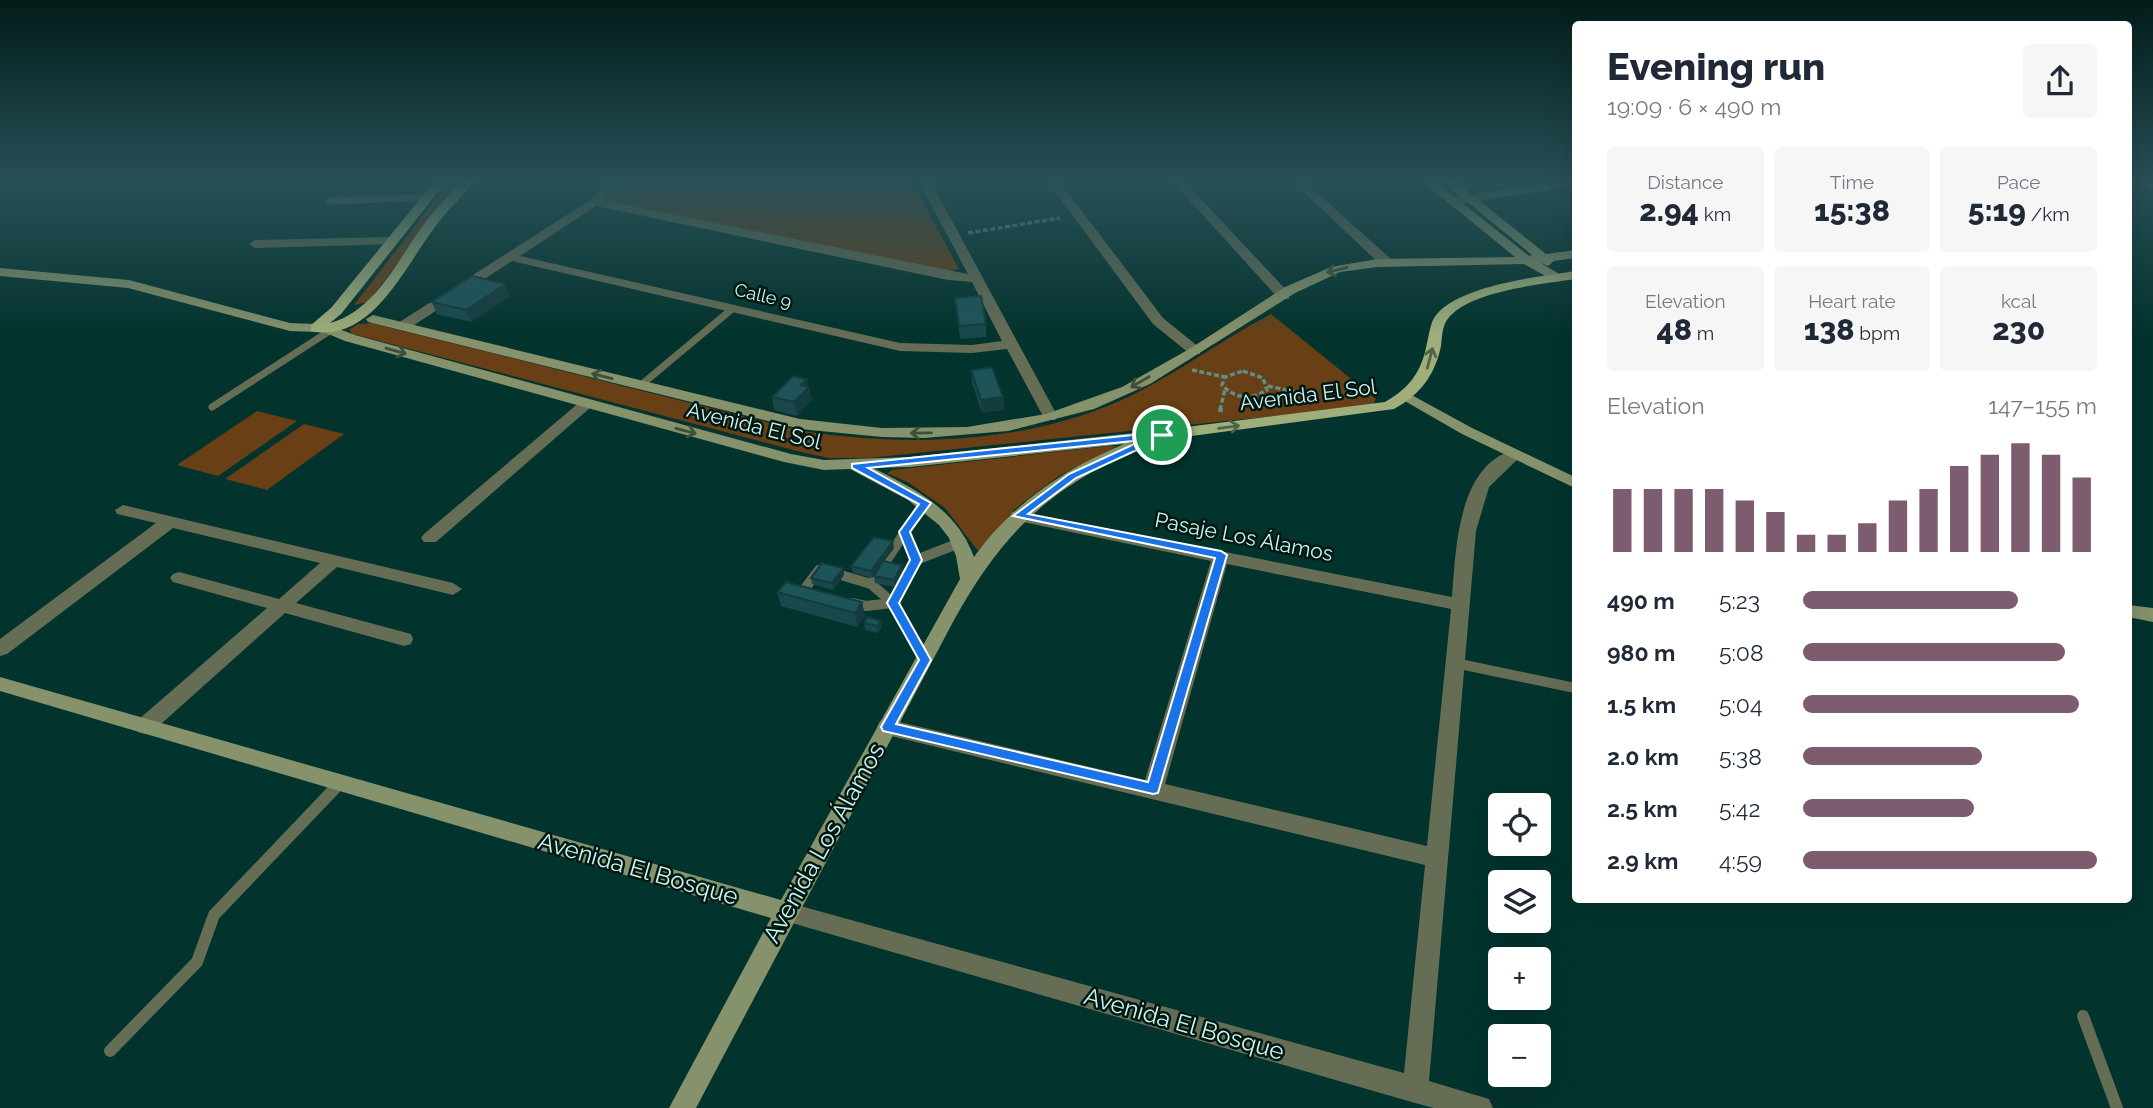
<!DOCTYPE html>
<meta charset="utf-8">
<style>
body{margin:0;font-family:Raleway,sans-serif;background:#f6f6f7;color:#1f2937;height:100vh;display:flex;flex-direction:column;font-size:26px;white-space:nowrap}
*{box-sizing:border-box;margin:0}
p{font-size:23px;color:#747a83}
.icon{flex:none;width:38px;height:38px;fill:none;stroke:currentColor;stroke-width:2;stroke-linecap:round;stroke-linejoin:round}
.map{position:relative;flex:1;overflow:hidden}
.drawer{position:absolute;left:1572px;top:21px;width:560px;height:882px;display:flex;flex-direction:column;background:#fff;border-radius:7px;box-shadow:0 7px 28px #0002}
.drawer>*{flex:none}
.fabs{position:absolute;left:1488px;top:793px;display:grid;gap:14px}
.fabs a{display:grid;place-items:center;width:63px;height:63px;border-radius:7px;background:#fff;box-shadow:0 7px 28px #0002;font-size:35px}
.pin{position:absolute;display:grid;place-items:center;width:60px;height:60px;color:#fff;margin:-30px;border:4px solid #fff;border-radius:50%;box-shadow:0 2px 7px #0007}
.round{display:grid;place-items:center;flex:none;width:74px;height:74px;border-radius:7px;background:#f6f6f7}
.headline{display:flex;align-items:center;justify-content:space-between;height:119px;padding:0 35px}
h1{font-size:38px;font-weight:800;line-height:52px}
.figures{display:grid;grid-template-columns:repeat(3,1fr);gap:10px;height:119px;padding:7px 35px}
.figures div{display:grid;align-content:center;border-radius:7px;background:#f6f6f7;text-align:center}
.figures b{font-size:30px;font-weight:800}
.figures small{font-size:19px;font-weight:400}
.figures p{font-size:19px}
.chart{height:196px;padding:14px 35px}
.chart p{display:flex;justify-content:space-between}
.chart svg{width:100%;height:126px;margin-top:7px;stroke:#7d5c6f;stroke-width:6}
ul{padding:0 35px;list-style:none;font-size:23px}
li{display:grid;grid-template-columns:112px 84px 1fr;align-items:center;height:52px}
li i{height:18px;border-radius:9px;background:#7d5c6f}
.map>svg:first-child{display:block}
</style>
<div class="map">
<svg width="2153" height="1108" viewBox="0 0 2153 1108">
<rect width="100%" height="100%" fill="#03332d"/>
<g fill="#693f15">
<path d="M449,182H460L368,302L354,305Z"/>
<path d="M621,182H912L959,269L949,271L601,200Z"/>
<path d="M1271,314L1376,399L1372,406L869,458H829L801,452L353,334L349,330L358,324L371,323L802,431C913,448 1040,444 1142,390C1186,367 1227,337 1271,314Z"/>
<path d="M257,411L297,421L218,476L177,465Z"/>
<path d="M304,424L344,434L267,490L225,479Z"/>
<path d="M1110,446H1117L1059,476L1037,492L1015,509L978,551L945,508L909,483L887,473L892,470Z"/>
</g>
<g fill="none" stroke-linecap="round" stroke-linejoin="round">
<g stroke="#618d86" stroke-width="3.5" stroke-dasharray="5 2.5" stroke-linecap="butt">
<path d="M968,233L1060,218"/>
<path d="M1192,370L1225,377"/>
<path d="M1243,371L1263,378L1267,390C1251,400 1235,399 1222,385L1225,377Z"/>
<path d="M1268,386L1318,397"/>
<path d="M1220,410L1225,389"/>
</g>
<path stroke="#618d86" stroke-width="4.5" stroke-dasharray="7 3.5" stroke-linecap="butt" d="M1220,412L1221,408"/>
<g stroke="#666d55" stroke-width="7">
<path d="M2145,182L2153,185"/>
<path d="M641,385L732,309"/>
<path d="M212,407L331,330"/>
</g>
<g stroke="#666d55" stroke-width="10">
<path d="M916,560L905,532L925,503"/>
<path d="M844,576L871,584"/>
<path d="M810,593L803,591L819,570"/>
<path d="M852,603L866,606L893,603"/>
<path d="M893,603L871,584L905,532"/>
<path d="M925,660L893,603L916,560L962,542"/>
<path d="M1455,663L1575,688"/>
</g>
<g stroke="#666d55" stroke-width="12">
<path d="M2083,1016L2117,1108"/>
<path d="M110,1051L197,962L214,915L340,783"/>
</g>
<g fill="#666d55" fill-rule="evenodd">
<path d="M607,182H619L602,200L968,274L919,182H931L1058,417L1055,420H1045L1007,349L972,353L900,351L512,261L408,329H398V323L590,200ZM596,206L948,280L972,282L1002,341L972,345L900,343L520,256Z"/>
<path d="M1048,182H1060L1163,318L1200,348V354H1190L1153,324Z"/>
<path d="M1173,182H1185L1289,293V299H1279Z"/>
<path d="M1293,182H1305L1391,259V265H1381Z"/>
<path d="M1560,182H1575V186L1452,205L1446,201L1452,197Z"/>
<path d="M425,194L431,198L429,200L331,205L325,201L331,197Z"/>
<path d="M390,237L394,238V244L255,248L249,244L255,240Z"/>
<path d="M586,399L594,404L591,407L436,542H424L421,538L424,534L581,401Z"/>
<path d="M1514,450L1522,455L1489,487L1476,531L1429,1081L1489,1099L1493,1108H1434L1415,1103L778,919L774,912L778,905L786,902L1404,1073L1425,865L887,735L880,733L877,727L880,721L887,719L1145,780L1211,561L1018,521L1012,520L1010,516L1012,512L1018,511L1452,597C1456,551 1457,465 1514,450ZM1227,564L1451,609L1427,846L1165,784Z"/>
<path d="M123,505L453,583L462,589L453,595L337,567L296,603L411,634L413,639L411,644L404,646L285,613L152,732L145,734L138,732L135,726L138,720L267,608L173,582L170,578L173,574L179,572L279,599L320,563L173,528L7,654L0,656V639L156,523L117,514L115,510Z"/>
</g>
<g fill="#86926b" fill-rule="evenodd">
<path d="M1423,182H1436L1529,256L1532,255L1443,182H1456L1546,254L1575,250V258L1554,261L1548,266L1539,262L1561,275V281L1556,282L1524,264L1377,267L1340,272L1295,293L1150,384L1094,409L1008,431L924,438L882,437L800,429L368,322L366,319L373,315L800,419L882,428L967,427L1046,414L1122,387L1191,348L1285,287L1331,267L1377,259L1515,257Z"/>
<path d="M0,268L129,280L290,323L316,324L323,328L316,332L290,331L128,288L0,276Z"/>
<path d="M331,326L355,335L791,454L824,460L910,457L1162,430L1170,435L1168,438L1149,441L1148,445C1051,486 1004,530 954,620L696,1108H669L771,918L0,691V677L781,900L960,579L956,556L949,538L939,525L908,500L850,469L824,470L784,462L345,341L326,333V327ZM1124,444C1064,469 1012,504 974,557C956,509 917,490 873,468L910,467Z"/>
<path d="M1408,393L1472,428L1575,477V488L1462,434L1403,400L1401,397L1403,394Z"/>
<path d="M2128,605L2153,608V622L2128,617Z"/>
</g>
<g fill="#a0ae7b" fill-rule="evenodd">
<path d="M434,182H446L341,314L330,323C375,311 397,261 422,227C434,210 448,196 462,182H474C460,199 444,213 432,231C404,269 370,344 311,331V325L331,308Z"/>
<path d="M1575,271V279C1543,284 1466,291 1447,320C1442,327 1442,338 1441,346C1435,375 1420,395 1394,409L1162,440L1154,435L1162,430L1385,402C1410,388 1422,371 1427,343C1429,335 1430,325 1434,318C1456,285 1539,277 1575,271Z"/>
</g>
</g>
<g fill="#19484c">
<path d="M510,296L471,322L437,314L432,302Z"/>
<path d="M955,298L986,324V337L960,339Z"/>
<path d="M971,370L1003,397L1004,410L982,413L972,383Z"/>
<path d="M808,386L812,400L797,416L774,410L772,397Z"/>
<path d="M894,548L884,561L902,565L903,572L895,587L875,583L874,576L882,563L872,578L853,573L851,566Z"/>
<path d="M843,568L844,575L833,590L812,584L811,578Z"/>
<path d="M777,592L862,602L865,616L857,627L781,606Z"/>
<path d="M864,623L882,628L878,633L865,630Z"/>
</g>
<g fill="#143b3e">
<path d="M505,284L510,296L471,322L466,310Z"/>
<path d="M807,379L808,388L809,387L812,400L797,416L794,402L801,385Z"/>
<path d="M1003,397L1004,410L982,413L981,400Z"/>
<path d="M893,541L894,548L872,578L871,571Z"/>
<path d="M902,565L903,572L895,587L894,580Z"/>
<path d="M843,568L844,575L833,590L832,583Z"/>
<path d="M862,602L865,616L857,627L855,613Z"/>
<path d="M881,621L882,628L878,633L877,626Z"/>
</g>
<g fill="#1d5458" stroke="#143b3e" stroke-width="2">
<path d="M472,276L505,284L466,310L432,302Z"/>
<path d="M981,296L986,324L959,326L955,298Z"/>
<path d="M992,367L1003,397L981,400L971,370Z"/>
<path d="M793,376L807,379L801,385L809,387L794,402L772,397Z"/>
<path d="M874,537L893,541L871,571L851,566Z"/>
<path d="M883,561L902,565L894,580L874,576Z"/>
<path d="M822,563L843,568L832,583L811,578Z"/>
<path d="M786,582L862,602L855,613L777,592Z"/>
<path d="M867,617L881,621L877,626L864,623Z"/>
</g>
<defs><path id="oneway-shaft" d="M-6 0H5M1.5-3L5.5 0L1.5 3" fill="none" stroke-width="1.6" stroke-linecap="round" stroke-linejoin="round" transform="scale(1.75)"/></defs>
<g stroke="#3c4f3b">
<use href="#oneway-shaft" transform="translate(1337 270) rotate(166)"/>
<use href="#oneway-shaft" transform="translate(396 351) rotate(16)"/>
<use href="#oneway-shaft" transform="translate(602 376) rotate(-166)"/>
<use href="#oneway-shaft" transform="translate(1140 382) rotate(150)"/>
<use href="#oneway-shaft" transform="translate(686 431) rotate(15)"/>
<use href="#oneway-shaft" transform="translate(921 433) rotate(179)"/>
</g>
<g stroke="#506348">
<use href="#oneway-shaft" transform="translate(1430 358) rotate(-75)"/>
<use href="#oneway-shaft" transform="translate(1229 427) rotate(-7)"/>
</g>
<linearGradient id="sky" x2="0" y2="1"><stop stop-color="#021c19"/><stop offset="0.54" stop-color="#285057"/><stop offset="1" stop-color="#285057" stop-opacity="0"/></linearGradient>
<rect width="2153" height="337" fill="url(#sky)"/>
<path fill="#1a73e8" stroke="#fff" stroke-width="2" fill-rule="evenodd" d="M1162,432L1165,437L1076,478L1028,514L1221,551L1227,555L1158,793L1153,794L883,731L881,727L919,660L887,603L910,560L899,532L919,504L852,468V464ZM1143,440L1069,474L1013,516L1215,558L1148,782L896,724L931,660L899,603L922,560L910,532L931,503L868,468Z"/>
<g text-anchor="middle" stroke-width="5" stroke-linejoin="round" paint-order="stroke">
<g font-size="18" fill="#cdf4ec" stroke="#001814">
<text transform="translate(763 296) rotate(13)" y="6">Calle 9</text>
</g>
<g font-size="21" fill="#cdf4ec" stroke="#001814">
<text transform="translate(1308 395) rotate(-7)" y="7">Avenida El Sol</text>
<text transform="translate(754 426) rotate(14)" y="7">Avenida El Sol</text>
<text transform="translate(1244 537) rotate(11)" y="7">Pasaje Los Álamos</text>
</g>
<g font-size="24" fill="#cdf4ec" stroke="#001814">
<text transform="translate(824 843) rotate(-61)" y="8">Avenida Los Álamos</text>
<text transform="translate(638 869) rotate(16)" y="8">Avenida El Bosque</text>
<text transform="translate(1184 1024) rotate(16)" y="8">Avenida El Bosque</text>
</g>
</g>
</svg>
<div class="fabs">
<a><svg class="icon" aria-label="locate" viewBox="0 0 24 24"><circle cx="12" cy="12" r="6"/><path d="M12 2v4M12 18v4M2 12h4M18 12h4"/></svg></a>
<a><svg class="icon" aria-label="layers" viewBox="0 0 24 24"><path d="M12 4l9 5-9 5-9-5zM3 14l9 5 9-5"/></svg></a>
<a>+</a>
<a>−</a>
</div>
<div class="pin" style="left:1162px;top:435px;background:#1e9e55"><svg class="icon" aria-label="arrive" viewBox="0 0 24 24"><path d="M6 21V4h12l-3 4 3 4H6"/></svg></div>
<section class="drawer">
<div class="headline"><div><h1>Evening run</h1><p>19:09 · 6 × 490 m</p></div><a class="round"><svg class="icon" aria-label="share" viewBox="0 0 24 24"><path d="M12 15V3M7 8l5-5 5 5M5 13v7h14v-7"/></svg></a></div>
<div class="figures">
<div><p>Distance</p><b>2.94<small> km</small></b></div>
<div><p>Time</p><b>15:38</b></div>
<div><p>Pace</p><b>5:19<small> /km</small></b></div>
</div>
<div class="figures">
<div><p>Elevation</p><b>48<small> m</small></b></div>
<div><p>Heart rate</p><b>138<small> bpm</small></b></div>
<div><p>kcal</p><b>230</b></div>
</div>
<div class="chart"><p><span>Elevation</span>147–155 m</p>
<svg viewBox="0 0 160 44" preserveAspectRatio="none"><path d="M5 44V22M15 44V22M25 44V22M35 44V22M45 44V26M55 44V30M65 44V38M75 44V38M85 44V34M95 44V26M105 44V22M115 44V14M125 44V10M135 44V6M145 44V10M155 44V18"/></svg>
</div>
<ul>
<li><b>490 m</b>5:23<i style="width:73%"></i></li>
<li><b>980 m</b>5:08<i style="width:89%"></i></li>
<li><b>1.5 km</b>5:04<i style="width:94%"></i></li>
<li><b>2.0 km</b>5:38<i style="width:61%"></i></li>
<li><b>2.5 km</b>5:42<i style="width:58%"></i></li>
<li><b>2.9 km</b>4:59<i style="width:100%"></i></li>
</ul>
</section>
</div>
